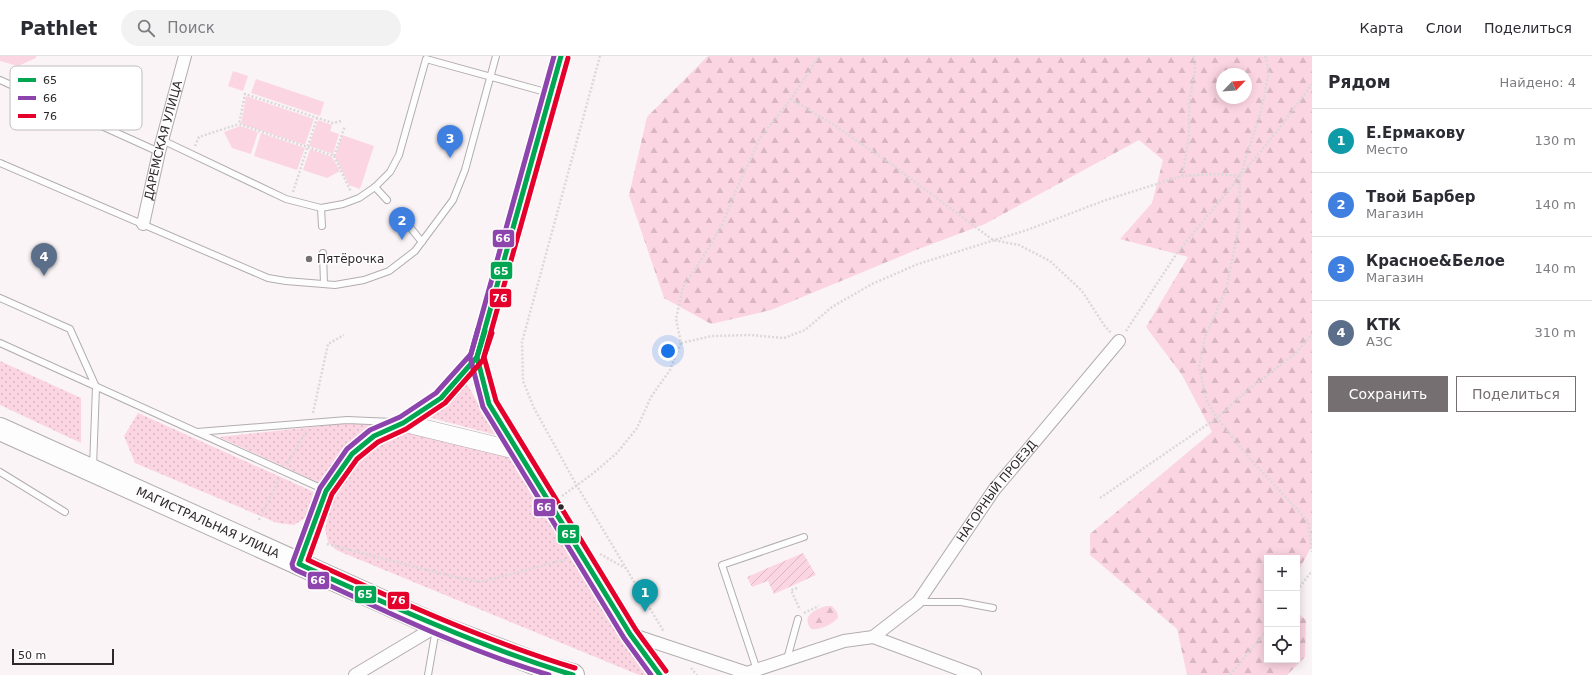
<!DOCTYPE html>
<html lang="ru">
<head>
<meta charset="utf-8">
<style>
	:root { --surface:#fff; --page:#f2f2f3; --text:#2b2b33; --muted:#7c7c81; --line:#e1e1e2; --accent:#766f71 }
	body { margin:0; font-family:"DejaVu Sans",sans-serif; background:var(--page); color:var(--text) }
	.controls { position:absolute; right:12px; bottom:12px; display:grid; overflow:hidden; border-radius:0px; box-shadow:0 2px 10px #0003 }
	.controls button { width:36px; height:36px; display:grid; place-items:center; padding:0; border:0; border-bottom:1px solid var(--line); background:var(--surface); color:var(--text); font:20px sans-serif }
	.compass { position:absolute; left:1216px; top:12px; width:36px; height:36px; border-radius:50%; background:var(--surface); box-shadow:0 2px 10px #0003; rotate:65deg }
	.scale { position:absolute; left:12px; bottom:10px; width:102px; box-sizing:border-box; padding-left:4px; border:2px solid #2e282a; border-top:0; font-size:11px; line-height:14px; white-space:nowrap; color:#2e282a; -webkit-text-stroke:3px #fff; paint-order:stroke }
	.you { position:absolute; left:668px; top:295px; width:14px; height:14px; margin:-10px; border:3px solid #fff; border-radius:50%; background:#1a73e8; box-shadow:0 0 0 6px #1a73e833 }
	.badge { display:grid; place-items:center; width:26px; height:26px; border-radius:50%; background:var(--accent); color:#fff; font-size:13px; font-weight:700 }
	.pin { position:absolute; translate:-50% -33px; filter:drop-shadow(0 1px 2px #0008) }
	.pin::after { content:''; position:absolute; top:21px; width:14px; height:12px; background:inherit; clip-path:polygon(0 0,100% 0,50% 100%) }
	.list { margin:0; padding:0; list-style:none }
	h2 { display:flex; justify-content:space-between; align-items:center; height:52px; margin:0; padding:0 16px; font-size:17px }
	h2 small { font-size:13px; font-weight:400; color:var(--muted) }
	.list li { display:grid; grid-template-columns:26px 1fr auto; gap:12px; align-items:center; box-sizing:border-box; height:64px; padding:0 16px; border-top:1px solid var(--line) }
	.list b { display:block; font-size:15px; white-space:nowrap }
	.list p { margin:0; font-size:13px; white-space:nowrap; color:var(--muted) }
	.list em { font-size:13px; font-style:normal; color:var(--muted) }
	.actions { display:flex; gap:8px; padding:12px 16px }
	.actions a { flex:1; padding:9px 0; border:1px solid var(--accent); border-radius:0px; text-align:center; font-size:14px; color:var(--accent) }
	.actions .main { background:var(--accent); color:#fff }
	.icon { flex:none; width:22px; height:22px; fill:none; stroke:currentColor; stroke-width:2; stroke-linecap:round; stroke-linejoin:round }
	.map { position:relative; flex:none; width:1312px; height:619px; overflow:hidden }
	header { display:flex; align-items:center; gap:24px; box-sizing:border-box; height:56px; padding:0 20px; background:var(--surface); border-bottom:1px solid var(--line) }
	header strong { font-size:19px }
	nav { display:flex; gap:22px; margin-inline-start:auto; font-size:14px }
	.search { width:280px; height:36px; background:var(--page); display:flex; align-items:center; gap:10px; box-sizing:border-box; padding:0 14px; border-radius:22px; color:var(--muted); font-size:15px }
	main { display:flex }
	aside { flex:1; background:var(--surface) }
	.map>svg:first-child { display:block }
	.grass { fill:url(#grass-dots) }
	.forest { fill:url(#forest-firs); fill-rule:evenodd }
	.park { fill:#fcd5e2 }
	.garden { fill:url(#garden-furrows) }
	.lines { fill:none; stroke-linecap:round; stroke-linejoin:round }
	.lane-casing { stroke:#b2adae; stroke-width:8 }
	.street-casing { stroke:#b2adae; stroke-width:14 }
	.secondary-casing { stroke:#b2adae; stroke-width:18 }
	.highway-casing { stroke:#b2adae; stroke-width:24 }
	.path { stroke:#dbd8d9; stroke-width:2.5; stroke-dasharray:2 2; stroke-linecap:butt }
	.lane { stroke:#fefdfe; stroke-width:6 }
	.street { stroke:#fefdfe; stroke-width:12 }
	.secondary { stroke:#fefdfe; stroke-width:17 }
	.highway { stroke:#fefdfe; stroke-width:22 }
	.bus-1-casing { stroke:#fff; stroke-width:8 }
	.bus-2-casing { stroke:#fff; stroke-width:8 }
	.bus-3-casing { stroke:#fff; stroke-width:8 }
	.bus-1 { stroke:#00a651; stroke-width:5 }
	.bus-2 { stroke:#8e44ad; stroke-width:5 }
	.bus-3 { stroke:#e4002b; stroke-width:5 }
	.poi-dot { fill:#766f71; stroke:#fff; stroke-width:1.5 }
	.bus-dot { fill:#2e282a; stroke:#fff; stroke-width:1.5 }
	.labels { text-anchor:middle; stroke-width:3; stroke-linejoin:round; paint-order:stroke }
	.street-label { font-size:12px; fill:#2e282a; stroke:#fff }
	.poi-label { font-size:12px; fill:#2e282a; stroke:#fff; text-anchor:start }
	.key { fill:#fff; stroke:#c0bebf; stroke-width:1 }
	.key-label { font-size:11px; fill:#2e282a }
	.line-badge { stroke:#fff; stroke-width:1.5 }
	.badge-label { font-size:11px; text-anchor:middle; font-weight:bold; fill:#fff }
</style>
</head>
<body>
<header>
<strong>Pathlet</strong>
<div class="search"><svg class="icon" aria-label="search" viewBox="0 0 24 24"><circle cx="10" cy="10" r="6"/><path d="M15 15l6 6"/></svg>Поиск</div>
<nav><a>Карта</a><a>Слои</a><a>Поделиться</a></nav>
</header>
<main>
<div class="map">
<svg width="1312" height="619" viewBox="0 0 1312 619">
	<defs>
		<pattern id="grass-dots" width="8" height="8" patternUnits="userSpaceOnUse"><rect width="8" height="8" fill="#fcd5e2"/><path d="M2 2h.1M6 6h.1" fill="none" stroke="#d8b7c2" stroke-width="1.8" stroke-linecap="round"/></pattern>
		<pattern id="forest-firs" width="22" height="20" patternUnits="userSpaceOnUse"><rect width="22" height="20" fill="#fcd5e2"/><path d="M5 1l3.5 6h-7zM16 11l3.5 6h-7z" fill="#d8b7c2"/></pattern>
		<pattern id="garden-furrows" width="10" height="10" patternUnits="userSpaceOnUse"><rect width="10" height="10" fill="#fcd5e2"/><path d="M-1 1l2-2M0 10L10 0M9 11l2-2" fill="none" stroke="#d8b7c2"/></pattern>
	</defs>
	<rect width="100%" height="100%" fill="#fbf4f6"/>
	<g class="grass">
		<path d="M0,305L81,342V387L0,349Z"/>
		<path d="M467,328L496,379L428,361Z"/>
		<path d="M138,357L314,436L305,462L294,469L277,467L135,407L124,380Z"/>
		<path d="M349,367L381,369L324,429L219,381Z"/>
		<path d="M404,373L513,400L649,619H639L336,494L328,486L325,473L333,441L358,403L378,386Z"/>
	</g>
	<g class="forest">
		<path d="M708,0H1312V490L1297,517V502H1267V604H1297V556L1306,564L1305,601L1287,619H1187L1177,573L1090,499V478L1212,376L1182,319L1146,271L1188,201L1120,183L1152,147L1163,104L1139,84L985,168L916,194L771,254L711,268L664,242L629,139L647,61ZM1222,18H1246V42H1222Z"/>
		<path d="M826,550H832L837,556L838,562C831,569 821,574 811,573C801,559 815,554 826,550Z"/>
	</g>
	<g class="park">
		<path d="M0,0H36V2L18,10L0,5Z"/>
		<path d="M233,15L248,20L243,35L228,30Z"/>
		<path d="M256,23L324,46L320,60L251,37Z"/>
		<path d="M246,40L314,63L305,89L241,68Z"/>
		<path d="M318,64L332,69L330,75L339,78L333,98L309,90Z"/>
		<path d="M240,70L258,76L251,98L232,92L224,76Z"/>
		<path d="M261,77L305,92L297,114L254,100Z"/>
		<path d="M342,79L374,90L360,133L349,129L335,101Z"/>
		<path d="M310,93L332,101L340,115L327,122L303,114Z"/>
	</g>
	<path class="garden" d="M803,497L816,519L774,538L768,525L752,531L747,521Z"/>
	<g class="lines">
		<defs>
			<g id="lane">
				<path d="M0,24L159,96"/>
				<path d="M162,84L286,143L321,152L343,148L359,142L375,131L390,116L399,99L426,3L549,37"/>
				<path d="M0,107L268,222L286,225L335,229L364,224L389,215L415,195L453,144L465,114L496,0"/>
				<path d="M375,131L387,144"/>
				<path d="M321,152L322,170"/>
				<path d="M405,165L422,186"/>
				<path d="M323,197L324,228"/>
				<path d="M0,242L70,273L96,331L93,411"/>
				<path d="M0,287L325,434"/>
				<path d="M197,376L347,364L393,366"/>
				<path d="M0,416L65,456"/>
				<path d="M918,546H961L993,552"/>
				<path d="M787,603L798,563"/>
				<path d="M757,614L722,509L804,481"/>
				<path d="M428,619L436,573"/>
			</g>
			<g id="street">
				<path id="s1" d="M143,168L159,96L185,0"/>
				<path d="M630,578L747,617L844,585L873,581L975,619"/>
				<path id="s2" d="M873,581L918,546L994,434L1119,285"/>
				<path d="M355,619L437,570"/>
			</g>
			<g id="secondary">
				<path d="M477,301L489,348L630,578L660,619"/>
				<path d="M403,367L518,395"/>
				<path d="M299,508L326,435L352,398L374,380L403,367L441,342L477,301L561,0"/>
			</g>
			<g id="highway">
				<path id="s3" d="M0,373L437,570L544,611L573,619"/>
			</g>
		</defs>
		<use href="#lane" class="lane-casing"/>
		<use href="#street" class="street-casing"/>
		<use href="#secondary" class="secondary-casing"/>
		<use href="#highway" class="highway-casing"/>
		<g class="path">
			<path d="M600,0L522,286L523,325L534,352L577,430L664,576"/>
			<path d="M1265,0L1269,16L1261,55L1240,120L1239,170L1226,234L1205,281L1199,311L1207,345L1217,362L1251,404L1308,465L1312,496"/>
			<path d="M791,43L834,69L891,108L993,184L1019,189L1050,205L1082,235L1104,269L1111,277"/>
			<path d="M341,65L333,67L245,38L239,68L334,100L345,70"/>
			<path d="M195,90L199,81L239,68"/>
			<path d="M334,100L351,136"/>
			<path d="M1182,120L1189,81V47L1195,14L1194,0"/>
			<path d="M293,136L317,62"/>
			<path d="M1126,275L1177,197L1278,74L1312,28"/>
			<path d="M681,287L712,280L750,279L784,282L805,274L832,251L872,228L918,208L1027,174L1106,144L1182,120L1215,118L1240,120"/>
			<path d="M313,357L328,288L344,279"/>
			<path d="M287,408L306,376"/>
			<path d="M562,440L591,419L617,397L637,372L651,341L670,314L681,287L676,263L683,231L705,198L722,169L737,132L760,82L791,43L819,0"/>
			<path d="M1100,442L1217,362L1249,333L1296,297L1312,278"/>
			<path d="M259,464L279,423"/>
			<path d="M327,488L455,521L481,526L567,503"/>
			<path d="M600,498L625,512"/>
			<path d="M797,532L791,534L800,554"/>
			<path d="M1297,534L1312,515"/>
			<path d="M804,557L819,550"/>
			<path d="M691,612L697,619"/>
			<path d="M1230,619L1267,574"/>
		</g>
		<use href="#lane" class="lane"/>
		<use href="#street" class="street"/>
		<use href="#secondary" class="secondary"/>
		<use href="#highway" class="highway"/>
		<defs>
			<g id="bus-1">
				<path d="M561,0L477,301L441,342L403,367L374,380L352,398L326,435L299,508C389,549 478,590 573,619"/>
				<path d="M485,275L477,301L489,348L630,578L660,619"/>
			</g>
			<g id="bus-2">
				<path d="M478,273L470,301L483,351L624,582L651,619"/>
				<path d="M549,619C461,593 379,552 296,514L293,512L292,508L320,432L347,393L370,374L400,361L436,337L471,298L554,0"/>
			</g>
			<g id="bus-3">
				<path d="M568,2L483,304L445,347L406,373L378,386L357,403L332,438L308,504C396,544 483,584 575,612"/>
				<path d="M492,277L484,301L496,345L636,574L666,615"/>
			</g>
		</defs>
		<use href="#bus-1" class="bus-1-casing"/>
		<use href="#bus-2" class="bus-2-casing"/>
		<use href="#bus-3" class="bus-3-casing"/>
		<use href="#bus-1" class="bus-1"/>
		<use href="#bus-2" class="bus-2"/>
		<use href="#bus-3" class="bus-3"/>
	</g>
	<circle class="poi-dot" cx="309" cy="203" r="4"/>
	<circle class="bus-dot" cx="561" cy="451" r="3.5"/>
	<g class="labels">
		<g class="street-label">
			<text dy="4" stroke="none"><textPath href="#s1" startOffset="86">ДАРЕМСКАЯ УЛИЦА</textPath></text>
			<text dy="4" stroke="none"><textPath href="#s2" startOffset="193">НАГОРНЫЙ ПРОЕЗД</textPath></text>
			<text dy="4" stroke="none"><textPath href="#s3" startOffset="228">МАГИСТРАЛЬНАЯ УЛИЦА</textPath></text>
		</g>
		<g class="poi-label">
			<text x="317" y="207">Пятёрочка</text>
		</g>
	</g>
	<rect x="10" y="10" width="132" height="64" rx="6" class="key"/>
	<rect x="18" y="22" width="18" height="4" fill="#00a651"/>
	<rect x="18" y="40" width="18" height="4" fill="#8e44ad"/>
	<rect x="18" y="58" width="18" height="4" fill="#e4002b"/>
	<g class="key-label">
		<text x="43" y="28">65</text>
		<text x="43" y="46">66</text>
		<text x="43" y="64">76</text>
	</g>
	<g class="line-badge">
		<rect x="492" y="173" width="23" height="19" rx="4" fill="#8e44ad"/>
		<rect x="490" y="205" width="23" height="19" rx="4" fill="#00a651"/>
		<rect x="489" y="232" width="23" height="20" rx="4" fill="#e4002b"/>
		<rect x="533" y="442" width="23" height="19" rx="4" fill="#8e44ad"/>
		<rect x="557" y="468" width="23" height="20" rx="4" fill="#00a651"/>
		<rect x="307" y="515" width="23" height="19" rx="4" fill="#8e44ad"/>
		<rect x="354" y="529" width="23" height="19" rx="4" fill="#00a651"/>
		<rect x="387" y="535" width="23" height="19" rx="4" fill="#e4002b"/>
	</g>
	<g class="badge-label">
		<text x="503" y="186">66</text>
		<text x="501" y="219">65</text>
		<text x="500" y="246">76</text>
		<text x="544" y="455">66</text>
		<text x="569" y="482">65</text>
		<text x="318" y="528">66</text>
		<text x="365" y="542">65</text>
		<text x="398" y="548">76</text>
	</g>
</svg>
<div class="controls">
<button>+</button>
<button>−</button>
<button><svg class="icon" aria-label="locate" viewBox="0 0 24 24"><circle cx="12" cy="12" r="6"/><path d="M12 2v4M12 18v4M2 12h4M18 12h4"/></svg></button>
</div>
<svg class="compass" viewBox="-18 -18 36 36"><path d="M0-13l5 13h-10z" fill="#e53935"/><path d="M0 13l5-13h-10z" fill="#7c7c81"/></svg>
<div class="scale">50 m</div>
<div class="you"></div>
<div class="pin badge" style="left:645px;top:556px;background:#0f9aa8">1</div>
<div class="pin badge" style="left:402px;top:184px;background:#3f7fe0">2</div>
<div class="pin badge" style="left:450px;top:102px;background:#3f7fe0">3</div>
<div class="pin badge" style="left:44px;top:220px;background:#5c6f8a">4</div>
</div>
<aside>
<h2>Рядом<small>Найдено: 4</small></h2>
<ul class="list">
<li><span class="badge" style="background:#0f9aa8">1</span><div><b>Е.Ермакову</b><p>Место</p></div><em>130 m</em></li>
<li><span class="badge" style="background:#3f7fe0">2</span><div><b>Твой Барбер</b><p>Магазин</p></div><em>140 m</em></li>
<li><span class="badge" style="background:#3f7fe0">3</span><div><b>Красное&amp;Белое</b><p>Магазин</p></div><em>140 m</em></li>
<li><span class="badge" style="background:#5c6f8a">4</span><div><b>КТК</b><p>АЗС</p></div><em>310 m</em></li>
</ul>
<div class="actions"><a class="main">Сохранить</a><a>Поделиться</a></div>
</aside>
</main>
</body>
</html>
